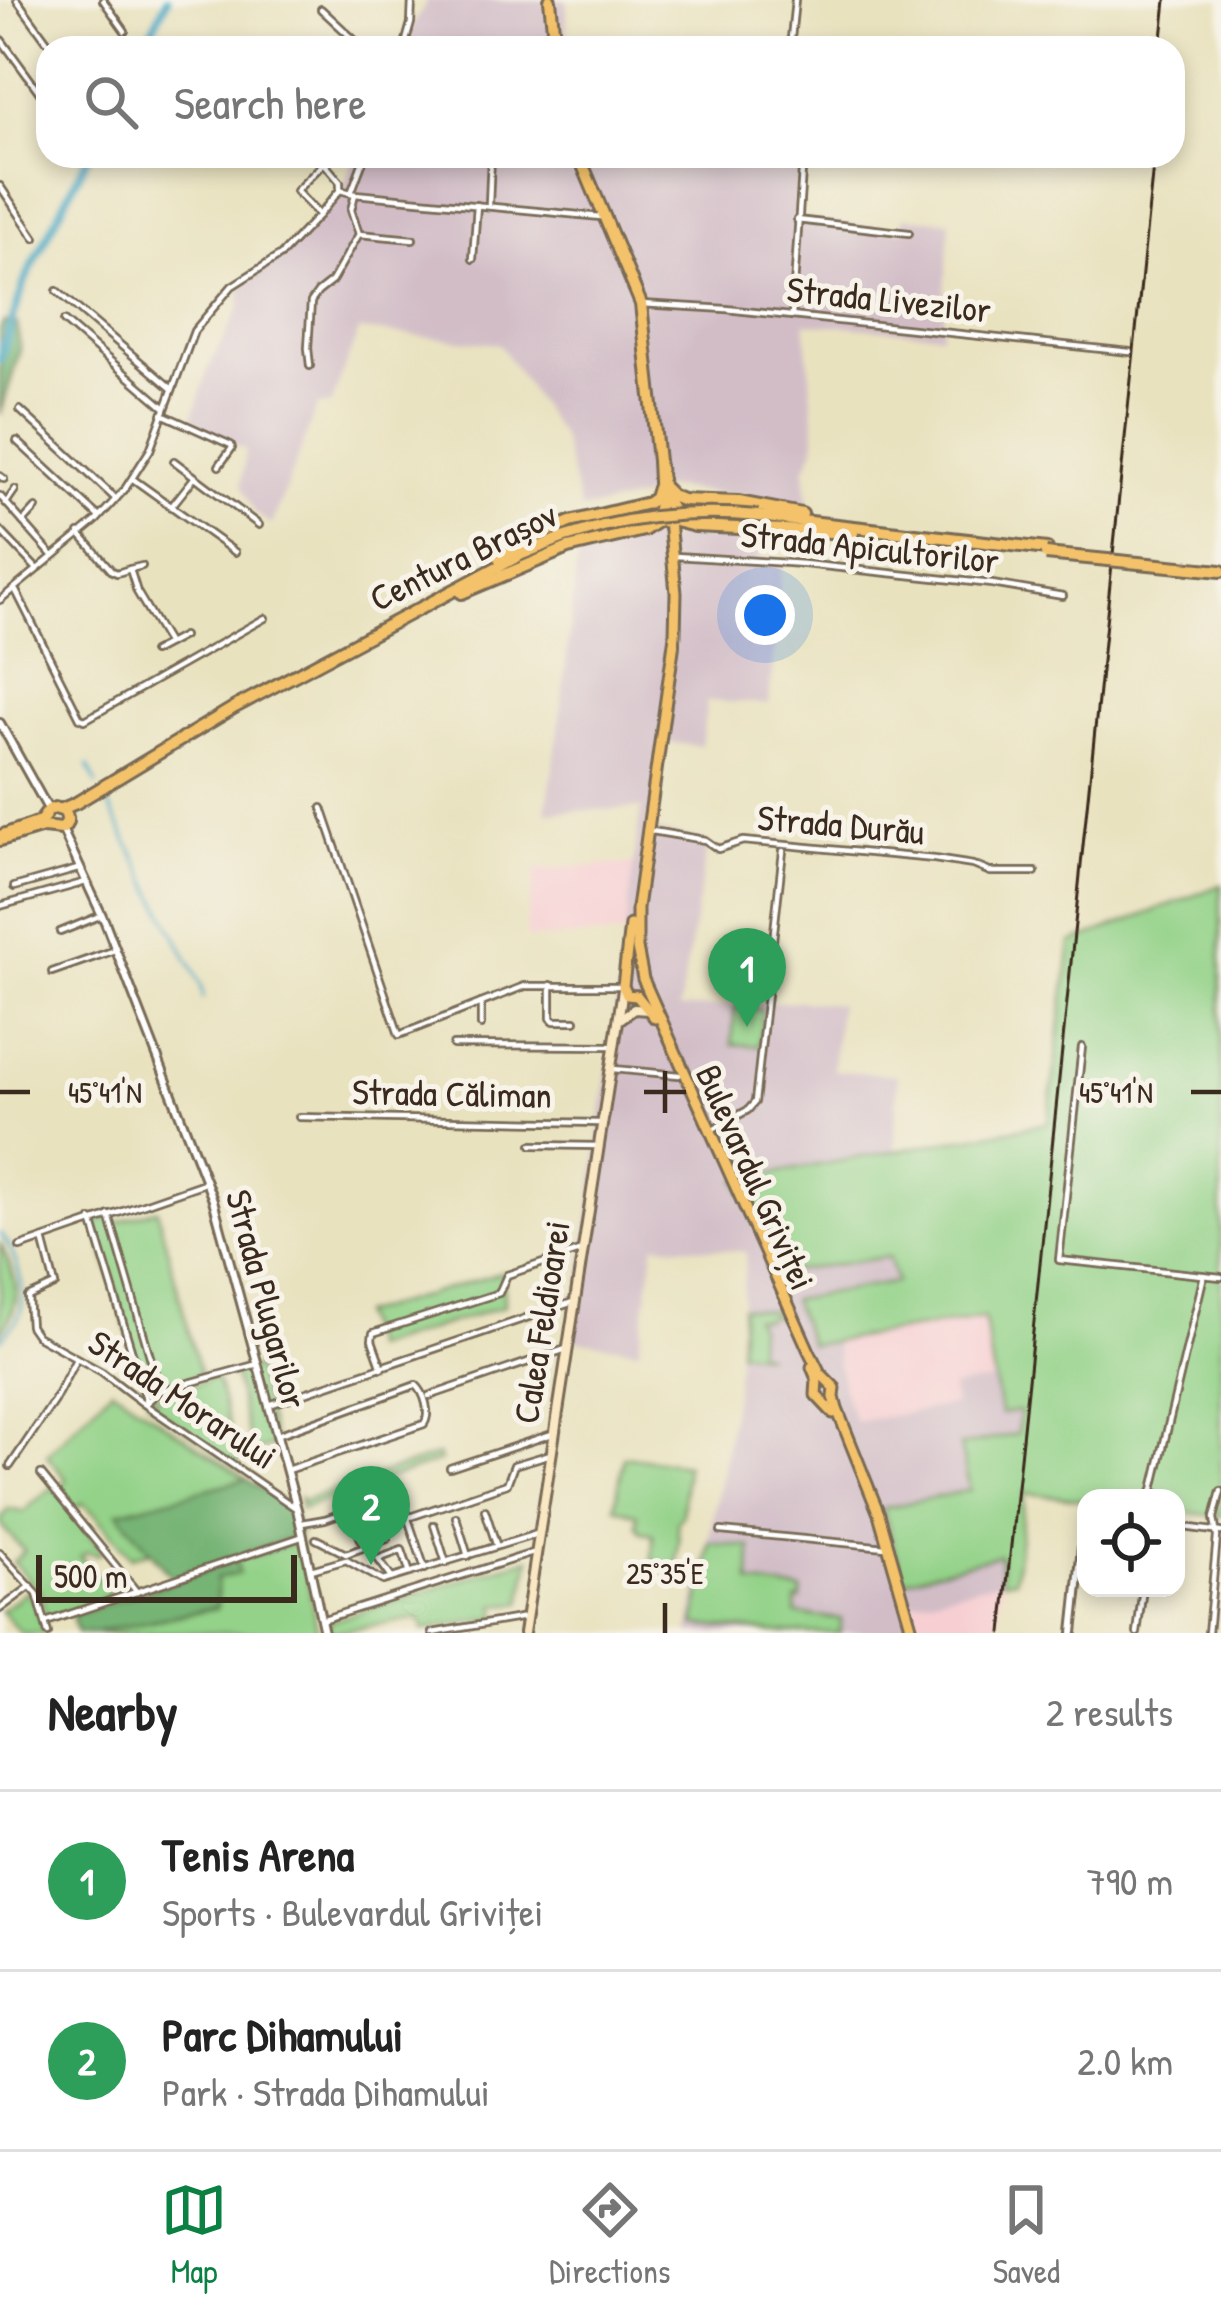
<!DOCTYPE html>
<html lang="en">
<head>
<meta charset="utf-8">
<style>
	:root { --surface:#fff; --page:#f2f2f2; --text:#222; --muted:#767676; --line:#e0e0e0; --accent:#0b8043 }
	body { margin:0; font-family:"Patrick Hand",sans-serif; background:var(--page); color:var(--text) }
	.controls { position:absolute; right:36px; bottom:36px; display:grid; overflow:hidden; border-radius:24px; box-shadow:0 6px 18px #0003 }
	.controls button { width:108px; height:108px; display:grid; place-items:center; padding:0; border:0; border-bottom:3px solid var(--line); background:var(--surface); color:var(--text); font:60px sans-serif }
	.scale { position:absolute; left:36px; bottom:30px; width:261px; box-sizing:border-box; padding-left:12px; border:6px solid #3b2a1e; border-top:0; font-size:33px; line-height:42px; white-space:nowrap; color:#3b2a1e; -webkit-text-stroke:9px #f7f3e8; paint-order:stroke }
	.you { position:absolute; left:765px; top:615px; width:42px; height:42px; margin:-30px; border:9px solid #fff; border-radius:50%; background:#1a73e8; box-shadow:0 0 0 18px #1a73e833 }
	.badge { display:grid; place-items:center; width:78px; height:78px; border-radius:50%; background:var(--accent); color:#fff; font-size:39px; font-weight:700 }
	.pin { position:absolute; translate:-50% -99px; filter:drop-shadow(0 3px 6px #0008) }
	.pin::after { content:''; position:absolute; top:63px; width:42px; height:36px; background:inherit; clip-path:polygon(0 0,100% 0,50% 100%) }
	.list { margin:0; padding:0; list-style:none }
	h2 { display:flex; justify-content:space-between; align-items:center; height:156px; margin:0; padding:0 48px; font-size:51px }
	h2 small { font-size:39px; font-weight:400; color:var(--muted) }
	.list li { display:grid; grid-template-columns:78px 1fr auto; gap:36px; align-items:center; box-sizing:border-box; height:180px; padding:0 48px; border-top:3px solid var(--line) }
	.list b { display:block; font-size:45px; white-space:nowrap }
	.list p { margin:0; font-size:39px; white-space:nowrap; color:var(--muted) }
	.list em { font-size:39px; font-style:normal; color:var(--muted) }
	.icon { flex:none; width:66px; height:66px; fill:none; stroke:currentColor; stroke-width:2; stroke-linecap:round; stroke-linejoin:round }
	.map { position:relative; flex:none; width:1221px; height:1633px; overflow:hidden }
	.search { position:absolute; background:var(--surface); box-shadow:0 6px 18px #0003; left:36px; right:36px; top:36px; height:132px; display:flex; align-items:center; gap:30px; box-sizing:border-box; padding:0 42px; border-radius:36px; color:var(--muted); font-size:45px }
	.sheet { height:516px; background:var(--surface) }
	nav { display:flex; justify-content:space-around; align-items:center; box-sizing:border-box; height:168px; border-top:3px solid var(--line); background:var(--surface); font-size:33px; color:var(--muted) }
	nav a { display:grid; justify-items:center; gap:6px }
	nav .on { color:var(--accent) }
	.map>svg:first-child { display:block }
	.built { fill:#f7cfd3 }
	.industrial { fill:#d2bdc7 }
	.green { fill:#93d288; stroke:#677e53; stroke-width:3 }
	.forest { fill:#76b474; stroke:#586f49; stroke-width:3 }
	.lines { fill:none; stroke-linecap:round; stroke-linejoin:round }
	.stream { stroke:#43a7c3; stroke-width:3 }
	.river { stroke:#43a7c3; stroke-width:8 }
	.minor-casing { stroke:#786a56; stroke-width:10 }
	.tertiary-casing { stroke:#786a56; stroke-width:12 }
	.secondary-casing { stroke:#786a56; stroke-width:14 }
	.primary-casing { stroke:#786a56; stroke-width:15 }
	.trunk-casing { stroke:#786a56; stroke-width:16 }
	.minor { stroke:#fff; stroke-width:4.5 }
	.tertiary { stroke:#fff; stroke-width:6 }
	.secondary { stroke:#fae7c3; stroke-width:8 }
	.primary { stroke:#f3c26a; stroke-width:9 }
	.trunk { stroke:#f3c26a; stroke-width:10 }
	.rail { stroke:#3b2a1e; stroke-width:3 }
	.trunk-bridge-casing { stroke:#786a56; stroke-width:16; stroke-linecap:butt }
	.trunk-bridge { stroke:#f3c26a; stroke-width:10 }
	.ticks { fill:none; stroke:#3b2a1e; stroke-width:4.5 }
	.labels { text-anchor:middle; stroke-width:10; stroke-linejoin:round; paint-order:stroke }
	.street-label { font-size:36px; fill:#3b2a1e; stroke:#f7f3e8 }
	.ticks-label { font-size:30px; text-anchor:middle; fill:#3b2a1e; stroke:#f7f3e8; stroke-width:10; stroke-linejoin:round; paint-order:stroke }
</style>
</head>
<body>
<div class="map">
<svg width="1221" height="1633" viewBox="0 0 1221 1633">
	<rect width="100%" height="100%" fill="#f7f3e8"/>
	<filter id="ink" filterUnits="userSpaceOnUse"><feTurbulence type="fractalNoise" baseFrequency=".00833" numOctaves="2"/><feDisplacementMap in="SourceGraphic" scale="24" xChannelSelector="R" yChannelSelector="G"/><feConvolveMatrix kernelMatrix="1 2 1 2 8 2 1 2 1" color-interpolation-filters="sRGB"/></filter>
	<filter id="wash" filterUnits="userSpaceOnUse"><feTurbulence type="fractalNoise" baseFrequency=".004" numOctaves="4" result="noise"/><feDisplacementMap in="SourceGraphic" scale="48" xChannelSelector="R" yChannelSelector="G"/><feGaussianBlur stdDeviation="2.7" result="paint"/><feColorMatrix in="noise" values="0 0 0 0 0 0 0 0 0 0 0 0 0 0 0 0 0 1.4 0 .05"/><feComposite in="paint" operator="in"/></filter>
	<g filter="url(#wash)">
		<rect width="100%" height="100%" fill="#e9e2bf"/>
		<g class="built">
			<path d="M635,864L626,934L527,939L526,926L536,869Z"/>
			<path d="M984,1317L994,1380L952,1388L955,1405L855,1422L843,1389L834,1341Z"/>
			<path d="M1002,1581L997,1633H916L909,1602Z"/>
		</g>
		<g class="industrial">
			<path d="M428,0H567V48H399Z"/>
			<path d="M355,156H804L797,218L903,231V217L950,221L942,334L805,323L815,428V448L805,469L809,511L753,497L670,488L650,491L642,498L581,510L561,437L499,344L359,330L331,404L317,406L272,525L255,513L241,485L246,450L190,425L208,369L240,307V286L299,242L339,198Z"/>
			<path d="M686,530L757,532L759,558L782,562L769,704L707,701L701,746L662,742L650,829L708,843L679,1009L798,1001L839,1004L833,1070L897,1075L895,1152L860,1158L896,1282L792,1300L810,1344L834,1341L843,1389L855,1422L954,1405L951,1388L994,1380L1000,1413L1020,1410L1000,1555L1002,1581L910,1602L916,1633H689L723,1468L735,1390L746,1252L655,1244L639,1349L573,1340L641,808L546,812L559,729L578,551L644,534L656,535L661,540L671,542L675,534Z"/>
		</g>
		<g class="green">
			<path d="M1221,885V1517L1176,1511V1498L1086,1500L1025,1493L1015,1579L1002,1581L999,1555L903,1580L883,1508L970,1490L960,1446L1017,1434L1020,1411L1000,1414L984,1318L810,1345L792,1300L896,1282L888,1257L778,1273L737,1180L1048,1123L1071,943Z"/>
			<path d="M735,1007L762,1010L759,1046L732,1044Z"/>
			<path d="M157,1209L200,1376L161,1388L148,1400L95,1222L109,1217L114,1223Z"/>
			<path d="M0,1242C17,1284 26,1294 0,1334Z"/>
			<path d="M503,1272L504,1306L371,1349L360,1315Z"/>
			<path d="M742,1307L786,1313L780,1319L770,1315L765,1319L754,1318L758,1326L757,1351L767,1355L739,1351Z"/>
			<path d="M255,1367L275,1446L252,1451L233,1373Z"/>
			<path d="M216,1378L241,1469L149,1403L161,1395Z"/>
			<path d="M112,1388L246,1479L119,1512L150,1551L131,1557L96,1515L82,1503L73,1511L102,1552L96,1555L88,1552L81,1556L112,1596L47,1619L39,1591L13,1562L24,1551L1,1525L2,1517L8,1509L23,1512L52,1487L60,1494L66,1479L47,1455Z"/>
			<path d="M438,1455L440,1461L301,1509L299,1498L303,1501Z"/>
			<path d="M624,1456L686,1465L682,1515L677,1522L679,1541L676,1567L652,1566L653,1534L642,1532L637,1526V1514L615,1507Z"/>
			<path d="M299,1541L318,1633H91L216,1608L217,1578L233,1575L238,1567L236,1561Z"/>
			<path d="M710,1543L751,1547L750,1583L802,1591L801,1600H796V1614L841,1619L840,1633H780L695,1625Z"/>
			<path d="M530,1558L522,1603L496,1605L498,1617L424,1630L420,1618L328,1633L330,1621Z"/>
			<path d="M26,1591L35,1606L44,1633H21L1,1611Z"/>
		</g>
		<g class="forest">
			<path d="M4,322L17,324L20,350L0,415V329Z"/>
			<path d="M246,1479L292,1509L299,1535L172,1578L118,1512Z"/>
			<path d="M236,1561L239,1573L217,1578V1607L91,1633H77L72,1615Z"/>
		</g>
		<g class="lines">
			<g class="stream">
				<path d="M0,342L7,338"/>
				<path d="M88,766L97,784"/>
				<path d="M103,794L201,985L203,998"/>
				<path d="M0,1233C15,1251 30,1295 18,1317C14,1325 6,1333 0,1340"/>
			</g>
			<g class="river">
				<path d="M143,48L167,0"/>
				<path d="M0,359L25,281L88,156"/>
			</g>
		</g>
	</g>
	<g filter="url(#ink)">
		<g class="lines">
			<defs>
				<g id="minor">
					<path d="M17,0L52,48"/>
					<path d="M103,0L125,31"/>
					<path d="M321,9L363,48"/>
					<path d="M0,38L48,104"/>
					<path d="M404,48L411,23L412,0"/>
					<path d="M790,48L795,0"/>
					<path d="M0,186L35,238"/>
					<path d="M355,194L601,217"/>
					<path d="M489,204L491,156"/>
					<path d="M319,215L340,190L351,193L365,156"/>
					<path d="M797,220L909,233"/>
					<path d="M359,234L413,239"/>
					<path d="M473,259L477,205"/>
					<path d="M57,291L171,388"/>
					<path d="M641,304L726,309L1130,352"/>
					<path d="M792,316L803,156"/>
					<path d="M64,321L164,407"/>
					<path d="M310,366L308,348L311,302L318,292L332,281L359,234L351,210L355,194L351,193"/>
					<path d="M20,410L116,499"/>
					<path d="M162,414L231,445L232,448L219,466"/>
					<path d="M17,441L99,517"/>
					<path d="M174,461L259,525"/>
					<path d="M0,476L4,479"/>
					<path d="M133,479L235,552"/>
					<path d="M0,496L52,555"/>
					<path d="M6,503L15,490"/>
					<path d="M171,507L194,478"/>
					<path d="M23,522L36,508"/>
					<path d="M0,530L37,569"/>
					<path d="M79,533L112,571L117,573L130,569L137,592L168,644"/>
					<path d="M675,556L804,564L992,584L1063,596"/>
					<path d="M130,569L142,566"/>
					<path d="M16,591L80,718L85,720L265,618"/>
					<path d="M0,600L96,521L125,489L150,450L194,331L232,286L281,255L319,215L296,191L324,163L340,182V190"/>
					<path d="M153,652L183,636"/>
					<path d="M322,808L399,1035L525,986H623"/>
					<path d="M646,830L705,840L718,849L743,841L934,859L973,865L990,872H1035"/>
					<path d="M14,887L78,869"/>
					<path d="M0,906L86,882"/>
					<path d="M60,932L102,915"/>
					<path d="M52,972L115,950"/>
					<path d="M551,985V1018L554,1021H575"/>
					<path d="M481,1025V1003"/>
					<path d="M453,1045L615,1046"/>
					<path d="M1082,1047L1059,1260L1221,1277"/>
					<path d="M613,1069L679,1075"/>
					<path d="M299,1117L599,1123"/>
					<path d="M709,1131L748,1110L755,1102L783,851"/>
					<path d="M532,1145L598,1146"/>
					<path d="M109,1215L160,1391"/>
					<path d="M92,1220L147,1402"/>
					<path d="M43,1239L55,1285L28,1297L30,1326L37,1336L102,1372L144,1404L297,1509"/>
					<path d="M20,1247L207,1182"/>
					<path d="M382,1368L372,1340L373,1333L499,1293L507,1275L582,1250"/>
					<path d="M429,1396L566,1349"/>
					<path d="M146,1403L160,1391L258,1364"/>
					<path d="M269,1405L573,1302"/>
					<path d="M277,1435L416,1385C425,1393 431,1414 424,1424L287,1470"/>
					<path d="M10,1466L54,1401L76,1359"/>
					<path d="M450,1468L552,1434"/>
					<path d="M41,1474L137,1592"/>
					<path d="M1151,1498L1204,1275"/>
					<path d="M403,1504L425,1569"/>
					<path d="M485,1510L496,1544"/>
					<path d="M456,1517L468,1556"/>
					<path d="M407,1518L507,1484L514,1465L551,1454"/>
					<path d="M354,1522L364,1547"/>
					<path d="M302,1523L325,1519L376,1501"/>
					<path d="M434,1525L446,1563"/>
					<path d="M1176,1526L1221,1532"/>
					<path d="M721,1531L886,1547"/>
					<path d="M316,1539L346,1554"/>
					<path d="M0,1553L37,1594L48,1633"/>
					<path d="M346,1554L387,1539L378,1513"/>
					<path d="M311,1570L346,1560L383,1581L537,1534"/>
					<path d="M392,1578L378,1559L402,1550L410,1573"/>
					<path d="M0,1609L31,1586"/>
					<path d="M321,1620L533,1553"/>
					<path d="M46,1622L301,1537"/>
					<path d="M432,1633L526,1617"/>
					<path d="M1137,1633L1143,1588"/>
					<path d="M1208,1633L1217,1537L1214,1518L1221,1491"/>
				</g>
				<g id="tertiary">
					<path d="M0,723L48,809"/>
					<path d="M62,829L105,922L213,1200L297,1509L324,1633"/>
					<path d="M1073,1633L1086,1509"/>
				</g>
				<g id="secondary">
					<path d="M620,1019L634,1009L649,1010"/>
					<path d="M524,1633L623,989"/>
				</g>
				<g id="primary">
					<path d="M669,521L676,593L675,635L637,908V948L643,979L809,1351L820,1373L835,1388L834,1397L837,1409L879,1514L913,1633"/>
					<path d="M630,925L623,986L627,995L637,996"/>
					<path d="M637,996L655,1018"/>
					<path d="M812,1367L817,1379L816,1395L833,1413"/>
				</g>
				<g id="trunk">
					<path d="M550,0L555,48"/>
					<path d="M579,156L641,304L658,461L660,502L656,515L659,520L666,522L673,518L674,512L664,498L658,461"/>
					<path d="M664,488L672,496L682,500L739,502L802,514"/>
					<path d="M758,516L1047,549"/>
					<path d="M671,520L695,526L853,533"/>
					<path d="M499,558L535,537L570,522L648,503L655,498L658,488"/>
					<path d="M1180,567L1221,571"/>
					<path d="M462,593L568,548L644,530L659,520"/>
					<path d="M62,809L76,803L235,707L522,554L562,538L603,526"/>
					<path d="M0,836L40,822L49,810L55,808L64,811C69,818 68,824 62,829L43,827L0,840"/>
				</g>
			</defs>
			<use href="#minor" class="minor-casing"/>
			<use href="#tertiary" class="tertiary-casing"/>
			<use href="#secondary" class="secondary-casing"/>
			<use href="#primary" class="primary-casing"/>
			<use href="#trunk" class="trunk-casing"/>
			<use href="#minor" class="minor"/>
			<use href="#tertiary" class="tertiary"/>
			<use href="#secondary" class="secondary"/>
			<use href="#primary" class="primary"/>
			<use href="#trunk" class="trunk"/>
			<g class="rail">
				<path d="M1161,48L1166,0"/>
				<path d="M1002,1633L1154,156"/>
			</g>
			<defs>
				<g id="trunk-bridge">
					<path d="M603,526C655,514 705,511 758,516"/>
					<path d="M1046,554L1180,567"/>
				</g>
			</defs>
			<use href="#trunk-bridge" class="trunk-bridge-casing"/>
			<use href="#trunk-bridge" class="trunk-bridge"/>
		</g>
	</g>
	<path class="ticks" d="M665,1071V1113M0,1092H30M644,1092H686M1191,1092H1221M665,1603V1633"/>
	<g class="labels">
		<g class="street-label">
			<text transform="translate(889 299) rotate(6)" y="13">Strada Livezilor</text>
			<text transform="translate(870 547) rotate(6)" y="13">Strada Apicultorilor</text>
			<text transform="translate(463 556) rotate(-26)" y="13">Centura Brașov</text>
			<text transform="translate(841 824) rotate(5)" y="13">Strada Durău</text>
			<text transform="translate(452 1093) rotate(1)" y="13">Strada Căliman</text>
			<text transform="translate(756 1177) rotate(66)" y="13">Bulevardul Griviței</text>
			<text transform="translate(267 1299) rotate(75)" y="13">Strada Plugarilor</text>
			<text transform="translate(541 1322) rotate(-81)" y="13">Calea Feldioarei</text>
			<text transform="translate(183 1399) rotate(34)" y="13">Strada Morarului</text>
		</g>
	</g>
	<g class="ticks-label">
		<text x="105" y="1103">45°41'N</text>
		<text x="1116" y="1103">45°41'N</text>
		<text x="665" y="1584">25°35'E</text>
	</g>
</svg>
<div class="controls">
<button><svg class="icon" aria-label="locate" viewBox="0 0 24 24"><circle cx="12" cy="12" r="6"/><path d="M12 2v4M12 18v4M2 12h4M18 12h4"/></svg></button>
</div>
<div class="scale">500 m</div>
<div class="you"></div>
<div class="pin badge" style="left:747px;top:1027px;background:#2e9e5b">1</div>
<div class="pin badge" style="left:371px;top:1565px;background:#2e9e5b">2</div>
<div class="search"><svg class="icon" aria-label="search" viewBox="0 0 24 24"><circle cx="10" cy="10" r="6"/><path d="M15 15l6 6"/></svg>Search here</div>
</div>
<section class="sheet">
<h2>Nearby<small>2 results</small></h2>
<ul class="list">
<li><span class="badge" style="background:#2e9e5b">1</span><div><b>Tenis Arena</b><p>Sports · Bulevardul Griviței</p></div><em>790 m</em></li>
<li><span class="badge" style="background:#2e9e5b">2</span><div><b>Parc Dihamului</b><p>Park · Strada Dihamului</p></div><em>2.0 km</em></li>
</ul>
</section>
<nav>
<a class="on"><svg class="icon" aria-label="map" viewBox="0 0 24 24"><path d="M3 6l6-2 6 2 6-2v14l-6 2-6-2-6 2zM9 4v14M15 6v14"/></svg>Map</a>
<a><svg class="icon" aria-label="directions" viewBox="0 0 24 24"><path d="M12 3l9 9-9 9-9-9zM9 14v-3h6M13 9l2 2-2 2"/></svg>Directions</a>
<a><svg class="icon" aria-label="saved" viewBox="0 0 24 24"><path d="M7 4h10v16l-5-4-5 4z"/></svg>Saved</a>
</nav>
</body>
</html>
